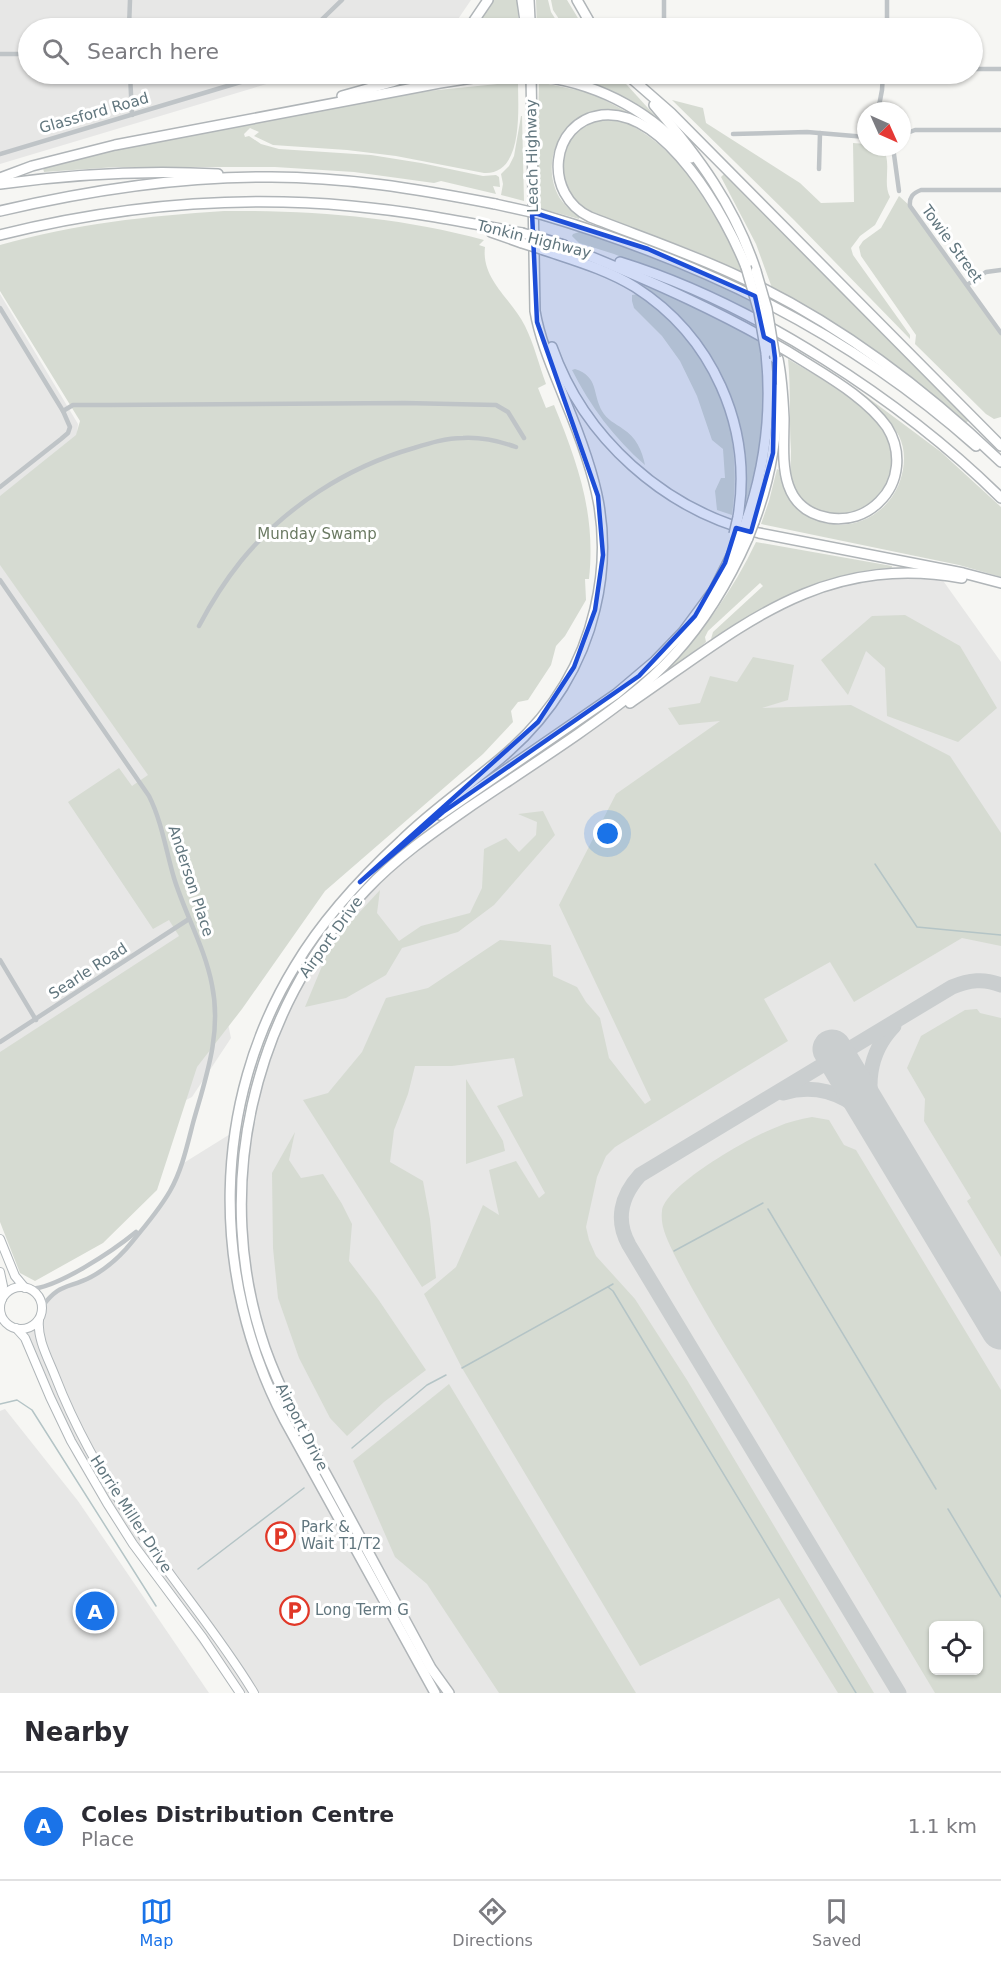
<!DOCTYPE html>
<html lang="en">
<head>
<meta charset="utf-8">
<style>
	:root { --surface:#fff; --page:#f2f2f3; --text:#2b2b33; --muted:#7c7c81; --line:#e1e1e2; --accent:#1a73e8 }
	body { margin:0; font-family:"DejaVu Sans",sans-serif; background:var(--page); color:var(--text) }
	.controls { position:absolute; right:18px; bottom:18px; display:grid; overflow:hidden; border-radius:9px; box-shadow:0 2px 4px #0004 }
	.controls button { width:54px; height:54px; display:grid; place-items:center; padding:0; border:0; border-bottom:2px solid var(--line); background:var(--surface); color:var(--text); font:30px sans-serif }
	.compass { position:absolute; left:857px; top:102px; width:54px; height:54px; border-radius:50%; background:var(--surface); box-shadow:0 2px 4px #0004; rotate:135deg }
	.you { position:absolute; left:608px; top:834px; width:21px; height:21px; margin:-15px; border:4px solid #fff; border-radius:50%; background:#1a73e8; box-shadow:0 0 0 9px #1a73e833 }
	.badge { display:grid; place-items:center; width:39px; height:39px; border-radius:50%; background:var(--accent); color:#fff; font-size:20px; font-weight:700 }
	.pin { position:absolute; translate:-50% -50%; border:3px solid #fff; box-shadow:0 2px 6px #0006 }
	.list { margin:0; padding:0; list-style:none }
	h2 { display:flex; justify-content:space-between; align-items:center; height:78px; margin:0; padding:0 24px; font-size:26px }
	h2 small { font-size:20px; font-weight:400; color:var(--muted) }
	.list li { display:grid; grid-template-columns:39px 1fr auto; gap:18px; align-items:center; box-sizing:border-box; height:108px; padding:0 24px; border-top:2px solid var(--line) }
	.list b { display:block; font-size:22px; white-space:nowrap }
	.list p { margin:0; font-size:20px; white-space:nowrap; color:var(--muted) }
	.list em { font-size:20px; font-style:normal; color:var(--muted) }
	.icon { flex:none; width:33px; height:33px; fill:none; stroke:currentColor; stroke-width:2; stroke-linecap:round; stroke-linejoin:round }
	.map { position:relative; flex:none; width:1001px; height:1693px; overflow:hidden }
	.search { position:absolute; background:var(--surface); box-shadow:0 2px 4px #0004; left:18px; right:18px; top:18px; height:66px; display:flex; align-items:center; gap:15px; box-sizing:border-box; padding:0 21px; border-radius:33px; color:var(--muted); font-size:22px }
	.sheet { height:186px; background:var(--surface) }
	nav { display:flex; justify-content:space-around; align-items:center; box-sizing:border-box; height:84px; border-top:2px solid var(--line); background:var(--surface); font-size:16px; color:var(--muted) }
	nav a { display:grid; justify-items:center; gap:3px }
	nav .on { color:var(--accent) }
	.map>svg:first-child { display:block }
	.built { fill:#e7e7e6; fill-rule:evenodd }
	.green { fill:#d6dbd2; fill-rule:evenodd }
	.lines { fill:none; stroke-linecap:round; stroke-linejoin:round }
	.stream { stroke:#b4c4c6; stroke-width:1.5 }
	.taxiway { stroke:#cacecf; stroke-width:15 }
	.runway { stroke:#cacecf; stroke-width:39 }
	.primary-casing { stroke:#b0b6b9; stroke-width:10 }
	.motorway-casing { stroke:#b0b5b8; stroke-width:12 }
	.minor { stroke:#bfc4c7; stroke-width:4.5 }
	.primary { stroke:#fff; stroke-width:8 }
	.motorway { stroke:#fff; stroke-width:9 }
	.motorway-bridge-casing { stroke:#b0b5b8; stroke-width:12; stroke-linecap:butt }
	.motorway-bridge { stroke:#fff; stroke-width:9 }
	.marked { fill:#1d4ed8; fill-opacity:0.2; stroke:#1d4ed8; stroke-width:4.5; stroke-linejoin:round }
	.labels { text-anchor:middle; stroke-width:6; stroke-linejoin:round; paint-order:stroke }
	.street-label { font-size:15px; fill:#61767e; stroke:#fff }
	.park-label { font-size:15px; fill:#6c7b64; stroke:#fff }
	.poi-label { font-size:15px; fill:#61767e; stroke:#fff; text-anchor:start }
</style>
</head>
<body>
<div class="map">
<svg width="1001" height="1693" viewBox="0 0 1001 1693">
	<rect width="100%" height="100%" fill="#f6f6f3"/>
	<g class="built">
		<path d="M0,0H471L452,28H28V74H322L270,83L0,164Z"/>
		<path d="M0,294L78,424L77,434L222,684L152,776L224,1005L231,1038L192,1097L111,1137L0,1053Z"/>
		<path d="M939,575L1001,662V1693H235L107,1513L74,1457L46,1399L16,1328H29L35,1325L41,1314L42,1307L51,1296L83,1280L114,1261L163,1203L182,1164L248,1123L252,1103L300,979L383,873L569,740L611,716L751,621L839,581ZM934,1626H978V1670H934Z"/>
		<path d="M5,1409L78,1501L209,1693H0V1411Z"/>
	</g>
	<g class="green">
		<path d="M491,0H517L519,28L497,26L490,28H473Z"/>
		<path d="M536,0H548L551,12L561,28H537Z"/>
		<path d="M551,0H567L584,28H565L553,10Z"/>
		<path d="M571,74H617L657,118L655,120L563,77Z"/>
		<path d="M518,82C518,109 524,175 484,173L396,156L347,150L273,145L254,136L259,132L250,128L244,134L245,137L249,136L261,144L279,149L371,155L421,163L483,176L496,175L499,177L500,187L493,186L496,194L441,181L434,183L354,172L275,167H116L44,172L43,168L101,152L357,102L428,91Z"/>
		<path d="M539,82L591,93L629,113V114C621,112 613,110 606,110C561,110 537,166 562,201C567,208 573,212 580,216L579,219L536,207Z"/>
		<path d="M672,100L703,108L706,123L800,183L821,203L854,202L853,143L866,144V147H882C893,162 882,182 890,197L875,225L860,236L851,248L853,255L910,335V339L794,220Z"/>
		<path d="M521,116H522L524,201L501,195L503,184L501,174L509,166L514,156Z"/>
		<path d="M614,118C674,138 724,216 743,274L692,250L603,217L576,204L564,187L562,155L573,135L592,121Z"/>
		<path d="M725,173L969,420L966,423C906,371 842,325 772,288L756,244L721,177Z"/>
		<path d="M899,196L910,206L1001,333V417L994,419L986,414L915,344L916,335L861,256L859,247L863,241L881,228Z"/>
		<path d="M224,211C312,210 399,217 484,240L479,245L485,247C481,280 512,299 525,326C534,344 539,365 546,384L538,388L546,408L554,405C578,464 596,514 589,579H585L586,600L565,636L556,646L551,665L528,700L518,702L511,711L513,722L483,754L325,891L242,1009L197,1067L157,1190L103,1243L35,1281L20,1273L0,1222V1052L179,936L169,920L153,929L68,802L119,768L132,786L148,775L0,565V496L76,435L80,421L0,291V245C75,224 147,216 224,211Z"/>
		<path d="M582,231L678,266L751,299L755,316L669,276L614,254L579,243L572,236L573,234Z"/>
		<path d="M614,270L658,288L691,306H695L759,339C768,393 763,450 746,502L745,501C749,433 726,354 670,310C652,295 633,283 614,270Z"/>
		<path d="M638,294C713,350 745,421 732,515L717,510L715,491L721,478H725L723,449L712,440L697,396L680,361L662,336L634,308L632,301V295Z"/>
		<path d="M788,359C818,377 854,395 877,423C897,446 899,470 881,494C879,497 876,502 873,505C851,523 805,515 793,487C789,476 791,463 791,451C789,420 791,390 788,359Z"/>
		<path d="M575,369C599,377 592,393 602,411C607,420 615,423 623,429C636,437 642,450 645,465C614,438 590,406 572,370Z"/>
		<path d="M859,391L941,452L1001,507V577L959,565L761,524L769,501L777,469L779,470C781,478 783,488 788,496C817,542 883,530 900,481C905,467 906,450 899,436C890,419 872,406 857,394Z"/>
		<path d="M756,542L892,566L891,570C856,574 820,580 788,596C762,610 740,631 711,639L713,632L763,586L760,583L708,631L705,637L706,642L692,654L693,656L669,674L667,670C703,632 733,590 756,542Z"/>
		<path d="M905,615L960,646L997,708L958,742L887,716L885,668L866,651L848,695L821,660L872,616Z"/>
		<path d="M753,657L794,665L788,700L762,708L851,705L950,756L1001,833V946L962,938L854,1002L830,962L764,999L788,1041L615,1147L606,1156L597,1177L586,1227L589,1240L596,1256L635,1299L687,1380L874,1693H838L779,1598L640,1666L462,1368L424,1294L456,1267L483,1205L499,1215L489,1170L516,1161L539,1198L545,1193L497,1106L523,1096L514,1058L452,1066H415L408,1094L394,1130L390,1162L423,1181L430,1219L436,1278L422,1287L303,1100L328,1093L362,1052L386,998L428,988L500,940L551,945L553,976L577,987L586,1002L600,1018L609,1058L645,1104L651,1100L559,905L616,794L720,721L679,725L668,708L700,703L710,676L737,682Z"/>
		<path d="M543,811L555,835L494,905L458,932L402,948L386,975L346,998L305,1007L332,942L380,890L377,913L399,941L421,926L470,913L482,888L484,849L506,838L519,852L536,835L537,822L518,814Z"/>
		<path d="M977,1009L980,1013L1001,1018V1257L967,1201L971,1198L924,1121L925,1099L907,1068L921,1036L965,1010Z"/>
		<path d="M466,1079L503,1141L505,1151L466,1164Z"/>
		<path d="M812,1117L829,1120L844,1145L856,1150L1001,1390V1693H935C880,1601 824,1508 769,1416C737,1363 702,1310 674,1254C668,1241 660,1227 662,1211C665,1185 752,1136 777,1127C788,1122 800,1119 812,1117ZM934,1626H978V1670H934Z"/>
		<path d="M295,1132L289,1160L301,1178L323,1174L342,1204L352,1224L349,1261L378,1299L426,1370L384,1402L347,1436L330,1418L299,1358L278,1298L273,1248L272,1173Z"/>
		<path d="M449,1384L636,1693H499L427,1584L395,1557L353,1461Z"/>
	</g>
	<g class="lines">
		<g class="stream">
			<path d="M875,864L917,927L1001,935"/>
			<path d="M768,1209L936,1489"/>
			<path d="M674,1251L763,1203"/>
			<path d="M608,1287L613,1291L856,1693"/>
			<path d="M462,1368L613,1284"/>
			<path d="M0,1404L17,1400L32,1410L156,1606"/>
			<path d="M352,1448L427,1385L446,1375"/>
			<path d="M948,1509L1001,1597"/>
			<path d="M198,1569L304,1488"/>
		</g>
		<g class="taxiway">
			<path d="M783,1093C823,1081 855,1099 880,1129"/>
			<path d="M878,1123C864,1089 868,1053 894,1026"/>
			<path d="M899,1693L629,1245C615,1220 621,1196 640,1175L952,987C969,980 984,978 1001,985"/>
		</g>
		<path class="runway" d="M832,1049L1001,1330"/>
		<defs>
			<g id="primary">
				<path d="M0,1239L15,1276L25,1288"/>
				<path d="M0,1272L3,1286L2,1299"/>
				<circle cx="21" cy="1308" r="21"/>
				<path d="M39,1320C37,1339 48,1358 55,1376C77,1433 108,1486 143,1536C179,1589 221,1638 254,1693"/>
				<path d="M16,1328L25,1338L50,1397L71,1441L107,1503L133,1544L203,1638L240,1693"/>
			</g>
			<g id="motorway">
				<path d="M522,0L526,28"/>
				<path d="M529,0L530,20"/>
				<path d="M577,0L593,28"/>
				<path d="M469,28L488,0"/>
				<path d="M545,77C602,85 654,114 691,158"/>
				<path d="M631,78L671,113L1001,446"/>
				<path d="M342,96L392,82L414,74"/>
				<path d="M654,105C698,156 735,206 756,271"/>
				<path d="M0,178L32,166L115,145L440,83L479,77L514,75"/>
				<path d="M0,184C73,174 145,170 218,174"/>
				<path d="M0,211C86,191 175,177 263,177C341,176 418,189 495,204"/>
				<path d="M540,214C703,262 848,332 976,446"/>
				<path d="M491,232L522,243"/>
				<path d="M0,235C116,206 233,195 351,206C409,211 465,222 522,233"/>
				<path d="M541,238L564,245"/>
				<path d="M560,244C647,279 733,316 813,367C839,383 869,402 887,427C902,451 900,482 879,502C866,515 848,521 829,518C776,509 784,457 784,418C783,397 782,379 778,359"/>
				<path d="M541,249C573,260 606,269 635,287C712,336 753,426 738,517"/>
				<path d="M620,262C753,303 903,401 1001,498"/>
				<path d="M746,267C726,217 666,108 602,115C549,122 543,195 590,217C641,237 692,254 742,278C838,323 925,389 1001,462"/>
				<path d="M552,347C584,438 664,510 759,533L963,573L1001,583"/>
				<path d="M747,519C765,466 772,409 766,353"/>
				<path d="M754,522C770,480 778,435 777,389"/>
				<path d="M630,703C740,628 819,553 962,578"/>
				<path d="M440,815L616,694L655,661L683,632L714,590L741,536"/>
				<path d="M435,1693L284,1419C210,1277 211,1103 295,966C323,919 361,878 401,841C434,808 473,783 508,752C551,714 582,665 595,609C614,530 595,472 565,400C554,372 540,341 535,311L531,74"/>
				<path d="M449,1693L431,1668C398,1607 365,1546 332,1485C308,1441 282,1396 265,1348C211,1191 251,1011 366,890C396,858 432,833 468,808C505,783 542,759 578,734C612,710 646,686 674,655C706,620 729,581 748,538"/>
			</g>
		</defs>
		<use href="#primary" class="primary-casing"/>
		<use href="#motorway" class="motorway-casing"/>
		<g class="minor">
			<path d="M887,0V28"/>
			<path d="M129,28L130,0"/>
			<path d="M313,28L342,0"/>
			<path d="M664,28V0"/>
			<path d="M0,54H28"/>
			<path d="M972,69H1001"/>
			<path d="M130,74L132,115"/>
			<path d="M878,111L882,90L883,74"/>
			<path d="M733,134L807,132L866,137"/>
			<path d="M902,135L915,130H1000"/>
			<path d="M893,147L899,191"/>
			<path d="M0,154L254,78L264,74"/>
			<path d="M819,169L820,133"/>
			<path d="M1001,190H921C913,193 909,197 910,206L1001,333"/>
			<path d="M967,285L986,272L1001,270"/>
			<path d="M0,308L63,411L70,427L68,433L61,439L0,487"/>
			<path d="M63,411L73,405H109L405,403L496,405L508,412L524,438"/>
			<path d="M0,580L149,796C162,822 166,851 174,878C185,914 205,948 212,985C222,1033 206,1077 193,1123C187,1146 182,1170 170,1191C158,1212 141,1231 126,1249C116,1260 104,1270 91,1277C68,1289 59,1283 42,1307"/>
			<path d="M199,626C211,603 225,581 241,561C285,507 347,467 414,448C430,443 446,438 463,438C482,437 499,441 516,447"/>
			<path d="M0,960L36,1020"/>
			<path d="M0,1042L189,919"/>
			<path d="M30,1289C58,1288 114,1250 136,1232"/>
		</g>
		<use href="#primary" class="primary"/>
		<use href="#motorway" class="motorway"/>
		<defs>
			<g id="motorway-bridge">
				<path d="M514,75L545,77"/>
				<path d="M495,204L540,214"/>
				<path d="M522,233L541,238"/>
				<path d="M522,243L541,249"/>
				<path d="M746,267L759,312L766,353"/>
				<path d="M756,271L767,309L775,358"/>
				<path d="M734,534L738,517"/>
				<path d="M741,536L747,519"/>
				<path d="M748,538L754,522"/>
			</g>
		</defs>
		<use href="#motorway-bridge" class="motorway-bridge-casing"/>
		<use href="#motorway-bridge" class="motorway-bridge"/>
	</g>
	<path class="marked" d="M532,212L648,249L755,296L764,337L773,342L775,358L773,453L751,532L736,528L725,563L695,616L639,676L443,812L360,882L538,722L574,667L595,610L603,555L598,496L537,322Z"/>
	<defs>
		<symbol id="parking-ring" viewBox="-11 -11 22 22"><circle r="9.5" fill="#fff" stroke="#e13828" stroke-width="1.5"/><path d="M-3.5-5.5H1a3.5 3.5 0 0 1 0 7H-1V5.5H-3.5ZM-1-3.4V-.6H.8a1.4 1.4 0 0 0 0-2.8Z" fill="#e13828"/></symbol>
	</defs>
	<g fill-rule="evenodd">
		<use href="#parking-ring" x="264" y="1520" width="33" height="33"/>
		<use href="#parking-ring" x="278" y="1594" width="33" height="33"/>
	</g>
	<g class="labels">
		<g class="street-label">
			<text transform="translate(94 113) rotate(-16)" y="5">Glassford Road</text>
			<text transform="translate(532 156) rotate(-91)" y="5">Leach Highway</text>
			<text transform="translate(534 239) rotate(14)" y="5">Tonkin Highway</text>
			<text transform="translate(952 244) rotate(54)" y="5">Towie Street</text>
			<text transform="translate(191 881) rotate(72)" y="5">Anderson Place</text>
			<text transform="translate(331 937) rotate(-54)" y="5">Airport Drive</text>
			<text transform="translate(88 971) rotate(-33)" y="5">Searle Road</text>
			<text transform="translate(302 1427) rotate(63)" y="5">Airport Drive</text>
			<text transform="translate(131 1514) rotate(57)" y="5">Horrie Miller Drive</text>
		</g>
		<g class="park-label">
			<text x="317" y="539">Munday Swamp</text>
		</g>
		<g class="poi-label">
			<text x="301" y="1532">Park &amp;<tspan x="301" dy="17">Wait T1/T2</tspan></text>
			<text x="315" y="1615">Long Term G</text>
		</g>
	</g>
</svg>
<div class="controls">
<button><svg class="icon" aria-label="locate" viewBox="0 0 24 24"><circle cx="12" cy="12" r="6"/><path d="M12 2v4M12 18v4M2 12h4M18 12h4"/></svg></button>
</div>
<svg class="compass" viewBox="-18 -18 36 36"><path d="M0-13l5 13h-10z" fill="#e53935"/><path d="M0 13l5-13h-10z" fill="#7c7c81"/></svg>
<div class="you"></div>
<div class="pin badge" style="left:95px;top:1611px">A</div>
<div class="search"><svg class="icon" aria-label="search" viewBox="0 0 24 24"><circle cx="10" cy="10" r="6"/><path d="M15 15l6 6"/></svg>Search here</div>
</div>
<section class="sheet">
<h2>Nearby<small></small></h2>
<ul class="list">
<li><span class="badge">A</span><div><b>Coles Distribution Centre</b><p>Place</p></div><em>1.1 km</em></li>
</ul>
</section>
<nav>
<a class="on"><svg class="icon" aria-label="map" viewBox="0 0 24 24"><path d="M3 6l6-2 6 2 6-2v14l-6 2-6-2-6 2zM9 4v14M15 6v14"/></svg>Map</a>
<a><svg class="icon" aria-label="directions" viewBox="0 0 24 24"><path d="M12 3l9 9-9 9-9-9zM9 14v-3h6M13 9l2 2-2 2"/></svg>Directions</a>
<a><svg class="icon" aria-label="saved" viewBox="0 0 24 24"><path d="M7 4h10v16l-5-4-5 4z"/></svg>Saved</a>
</nav>
</body>
</html>
